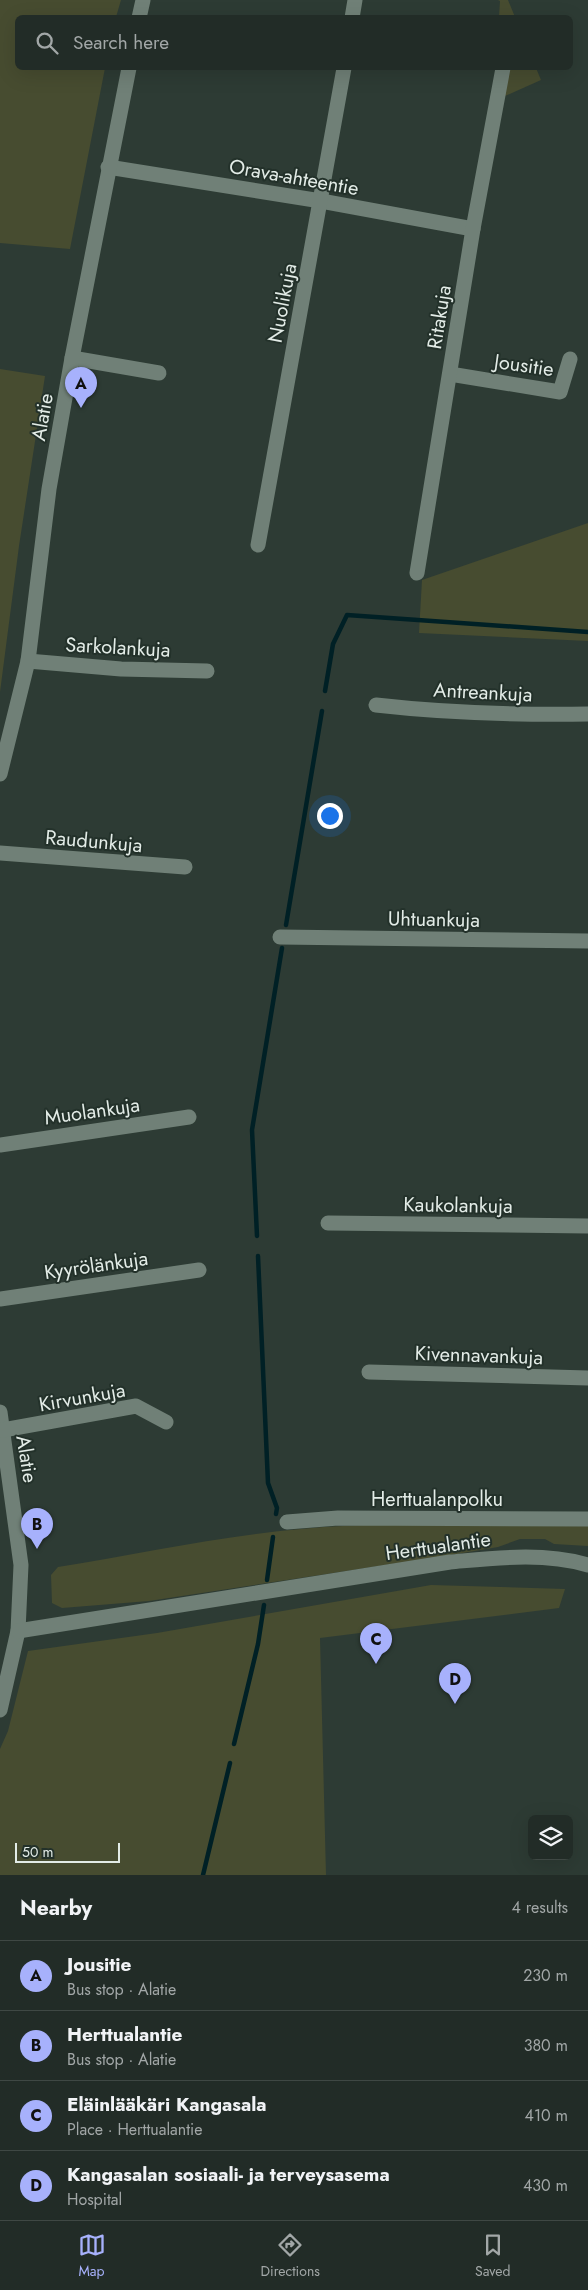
<!DOCTYPE html>
<html lang="en">
<head>
<meta charset="utf-8">
<style>
	:root { --surface:#222c27; --page:#2e3833; --text:#f1f3f6; --muted:#a2a7a7; --line:#3f4844; --accent:#a7b1fc }
	body { margin:0; font-family:Jost,sans-serif; background:var(--page); color:var(--text) }
	.controls { position:absolute; right:15px; bottom:15px; display:grid; overflow:hidden; border-radius:8px; box-shadow:0 5px 20px #0002 }
	.controls button { width:45px; height:45px; display:grid; place-items:center; padding:0; border:0; border-bottom:1px solid var(--line); background:var(--surface); color:var(--text); font:25px sans-serif }
	.scale { position:absolute; left:15px; bottom:12px; width:105px; box-sizing:border-box; padding-left:5px; border:2px solid #e3ece7; border-top:0; font-size:14px; line-height:18px; white-space:nowrap; color:#e3ece7; -webkit-text-stroke:4px #23312a; paint-order:stroke }
	.you { position:absolute; left:329px; top:815px; width:18px; height:18px; margin:-12px; border:4px solid #fff; border-radius:50%; background:#1a73e8; box-shadow:0 0 0 8px #1a73e833 }
	.badge { display:grid; place-items:center; width:32px; height:32px; border-radius:50%; background:var(--accent); color:#111; font-size:16px; font-weight:700 }
	.pin { position:absolute; translate:-50% -41px; filter:drop-shadow(0 1px 2px #0008) }
	.pin::after { content:''; position:absolute; top:26px; width:18px; height:15px; background:inherit; clip-path:polygon(0 0,100% 0,50% 100%) }
	.list { margin:0; padding:0; list-style:none }
	h2 { display:flex; justify-content:space-between; align-items:center; height:65px; margin:0; padding:0 20px; font-size:21px }
	h2 small { font-size:16px; font-weight:400; color:var(--muted) }
	.list li { display:grid; grid-template-columns:32px 1fr auto; gap:15px; align-items:center; box-sizing:border-box; height:70px; padding:0 20px; border-top:1px solid var(--line) }
	.list b { display:block; font-size:19px; white-space:nowrap }
	.list p { margin:0; font-size:16px; white-space:nowrap; color:var(--muted) }
	.list em { font-size:16px; font-style:normal; color:var(--muted) }
	.icon { flex:none; width:28px; height:28px; fill:none; stroke:currentColor; stroke-width:2; stroke-linecap:round; stroke-linejoin:round }
	.map { position:relative; flex:none; width:588px; height:1875px; overflow:hidden }
	.search { position:absolute; background:var(--surface); box-shadow:0 5px 20px #0002; left:15px; right:15px; top:15px; height:55px; display:flex; align-items:center; gap:12px; box-sizing:border-box; padding:0 18px; border-radius:8px; color:var(--muted); font-size:19px }
	.sheet { height:345px; background:var(--surface) }
	nav { display:flex; justify-content:space-around; align-items:center; box-sizing:border-box; height:70px; border-top:1px solid var(--line); background:var(--surface); font-size:14px; color:var(--muted) }
	nav a { display:grid; justify-items:center; gap:2px }
	nav .on { color:var(--accent) }
	.map>svg:first-child { display:block }
	.green { fill:#474c30 }
	.lines { fill:none; stroke-linecap:round; stroke-linejoin:round }
	.stream { stroke:#002025; stroke-width:4.5 }
	.minor { stroke:#708077; stroke-width:15 }
	.labels { text-anchor:middle; stroke-width:4; stroke-linejoin:round; paint-order:stroke }
	.street-label { font-size:20px; fill:#e3ece7; stroke:#23312a }
</style>
</head>
<body>
<div class="map">
<svg width="588" height="1875" viewBox="0 0 588 1875">
	<rect width="100%" height="100%" fill="#2d3b34"/>
	<g class="green">
		<path d="M0,0H121L116,17L18,18V68H105L70,249L0,243Z"/>
		<path d="M498,0H508L515,17H499L500,1Z"/>
		<path d="M503,68H536L541,80L505,96Z"/>
		<path d="M0,369L45,376L19,546L0,692Z"/>
		<path d="M588,523V641L419,633L422,580Z"/>
		<path d="M588,1524V1546L554,1544L545,1539H520L498,1547L445,1556L149,1601L62,1608L52,1603L51,1575L58,1567C138,1554 220,1536 301,1529C396,1520 493,1525 588,1524Z"/>
		<path d="M431,1585L565,1589L559,1608L320,1638L326,1875H0V1749L8,1731L28,1651L157,1633Z"/>
	</g>
	<g class="lines">
		<g class="stream">
			<path d="M325,691L333,644L347,615L588,632"/>
			<path d="M286,925L322,711"/>
			<path d="M257,1236L252,1130L282,948"/>
			<path d="M258,1256L268,1483L277,1508L276,1514"/>
			<path d="M267,1580L273,1537"/>
			<path d="M234,1744L258,1644L264,1605"/>
			<path d="M203,1875L230,1763"/>
		</g>
		<g class="minor">
			<path d="M139,18L143,0"/>
			<path d="M352,18L355,0"/>
			<path d="M108,167L321,201L473,229"/>
			<path d="M72,358L159,373"/>
			<path d="M450,374L560,392L570,359"/>
			<path d="M258,545L344,68"/>
			<path d="M417,573L473,229L503,68"/>
			<path d="M28,661L121,669L207,671"/>
			<path d="M376,705C446,713 517,715 588,714"/>
			<path d="M0,774L28,661L49,489L72,358L129,68"/>
			<path d="M0,853L185,867"/>
			<path d="M280,937L588,941"/>
			<path d="M0,1145L189,1117"/>
			<path d="M328,1223L588,1226"/>
			<path d="M0,1299L199,1270"/>
			<path d="M369,1372L588,1378"/>
			<path d="M0,1412L21,1565L18,1631L0,1710"/>
			<path d="M3,1430L136,1406L166,1422"/>
			<path d="M287,1522L338,1518L588,1519"/>
			<path d="M18,1631L450,1562C496,1558 543,1552 588,1565"/>
		</g>
	</g>
	<g class="labels">
		<g class="street-label">
			<text transform="translate(294 177) rotate(10)" y="7">Orava-ahteentie</text>
			<text transform="translate(282 303) rotate(-79)" y="7">Nuolikuja</text>
			<text transform="translate(439 317) rotate(-81)" y="7">Ritakuja</text>
			<text transform="translate(524 365) rotate(8)" y="7">Jousitie</text>
			<text transform="translate(42 417) rotate(-80)" y="7">Alatie</text>
			<text transform="translate(118 647) rotate(3)" y="7">Sarkolankuja</text>
			<text transform="translate(483 692) rotate(3)" y="7">Antreankuja</text>
			<text transform="translate(94 841) rotate(5)" y="7">Raudunkuja</text>
			<text transform="translate(434 919) rotate(1)" y="7">Uhtuankuja</text>
			<text transform="translate(92 1111) rotate(-8)" y="7">Muolankuja</text>
			<text transform="translate(458 1205) rotate(1)" y="7">Kaukolankuja</text>
			<text transform="translate(96 1265) rotate(-8)" y="7">Kyyrölänkuja</text>
			<text transform="translate(479 1355) rotate(2)" y="7">Kivennavankuja</text>
			<text transform="translate(82 1397) rotate(-10)" y="7">Kirvunkuja</text>
			<text transform="translate(27 1459) rotate(81)" y="7">Alatie</text>
			<text x="437" y="1506">Herttualanpolku</text>
			<text transform="translate(438 1546) rotate(-8)" y="7">Herttualantie</text>
		</g>
	</g>
</svg>
<div class="controls">
<button><svg class="icon" aria-label="layers" viewBox="0 0 24 24"><path d="M12 4l9 5-9 5-9-5zM3 14l9 5 9-5"/></svg></button>
</div>
<div class="scale">50 m</div>
<div class="you"></div>
<div class="pin badge" style="left:81px;top:408px">A</div>
<div class="pin badge" style="left:37px;top:1549px">B</div>
<div class="pin badge" style="left:376px;top:1664px">C</div>
<div class="pin badge" style="left:455px;top:1704px">D</div>
<div class="search"><svg class="icon" aria-label="search" viewBox="0 0 24 24"><circle cx="10" cy="10" r="6"/><path d="M15 15l6 6"/></svg>Search here</div>
</div>
<section class="sheet">
<h2>Nearby<small>4 results</small></h2>
<ul class="list">
<li><span class="badge">A</span><div><b>Jousitie</b><p>Bus stop · Alatie</p></div><em>230 m</em></li>
<li><span class="badge">B</span><div><b>Herttualantie</b><p>Bus stop · Alatie</p></div><em>380 m</em></li>
<li><span class="badge">C</span><div><b>Eläinlääkäri Kangasala</b><p>Place · Herttualantie</p></div><em>410 m</em></li>
<li><span class="badge">D</span><div><b>Kangasalan sosiaali- ja terveysasema</b><p>Hospital</p></div><em>430 m</em></li>
</ul>
</section>
<nav>
<a class="on"><svg class="icon" aria-label="map" viewBox="0 0 24 24"><path d="M3 6l6-2 6 2 6-2v14l-6 2-6-2-6 2zM9 4v14M15 6v14"/></svg>Map</a>
<a><svg class="icon" aria-label="directions" viewBox="0 0 24 24"><path d="M12 3l9 9-9 9-9-9zM9 14v-3h6M13 9l2 2-2 2"/></svg>Directions</a>
<a><svg class="icon" aria-label="saved" viewBox="0 0 24 24"><path d="M7 4h10v16l-5-4-5 4z"/></svg>Saved</a>
</nav>
</body>
</html>
